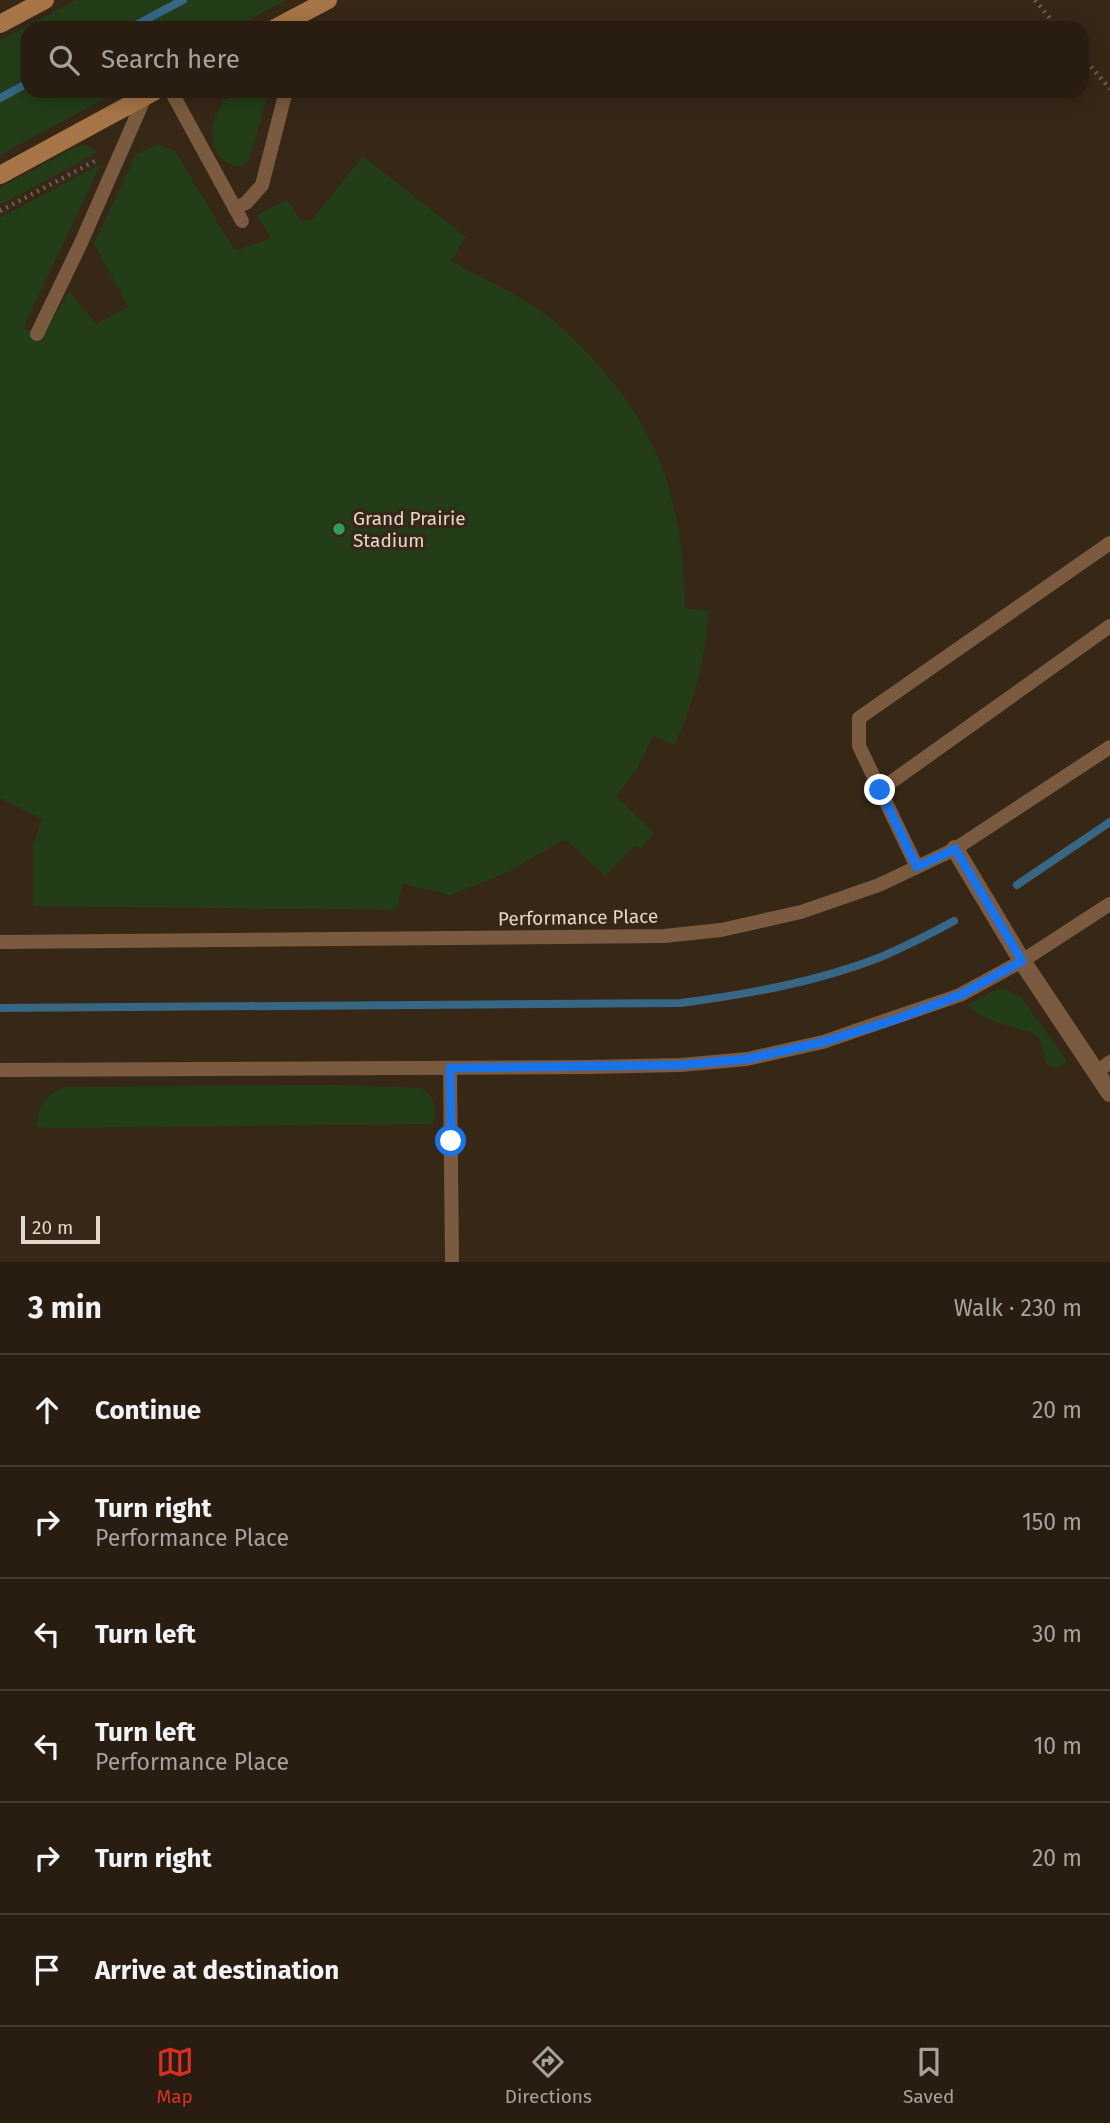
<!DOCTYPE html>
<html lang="en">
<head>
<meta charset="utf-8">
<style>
	:root { --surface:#291d11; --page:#352a1f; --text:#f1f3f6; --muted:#a5a29f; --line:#453b31; --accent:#d93025 }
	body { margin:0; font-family:"Fira Sans",sans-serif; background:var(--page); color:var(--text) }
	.scale { position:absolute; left:21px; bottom:18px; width:79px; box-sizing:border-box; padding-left:7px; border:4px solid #e3d8ce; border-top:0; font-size:19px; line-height:24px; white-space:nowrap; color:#e3d8ce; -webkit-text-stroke:5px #372717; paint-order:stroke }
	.stop { position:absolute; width:21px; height:21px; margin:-16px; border:5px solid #1a73e8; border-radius:50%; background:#fff }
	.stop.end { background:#1a73e8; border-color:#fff; box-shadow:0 2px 7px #0008 }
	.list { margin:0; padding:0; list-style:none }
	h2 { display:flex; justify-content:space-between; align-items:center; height:91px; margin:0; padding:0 28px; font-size:30px }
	h2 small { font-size:23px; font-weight:400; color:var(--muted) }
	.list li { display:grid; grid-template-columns:46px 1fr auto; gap:21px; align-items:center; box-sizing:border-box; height:112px; padding:0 28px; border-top:2px solid var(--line) }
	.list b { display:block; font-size:26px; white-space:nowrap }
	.list p { margin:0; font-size:23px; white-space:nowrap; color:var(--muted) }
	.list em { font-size:23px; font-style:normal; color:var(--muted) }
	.icon { flex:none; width:38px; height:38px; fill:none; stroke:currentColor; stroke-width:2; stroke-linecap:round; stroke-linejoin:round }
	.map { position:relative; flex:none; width:1110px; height:1262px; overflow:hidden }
	.search { position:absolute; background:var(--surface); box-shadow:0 4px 18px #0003; left:21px; right:21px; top:21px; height:77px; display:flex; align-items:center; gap:18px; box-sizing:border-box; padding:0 24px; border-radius:21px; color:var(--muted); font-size:26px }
	.sheet { height:763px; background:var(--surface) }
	nav { display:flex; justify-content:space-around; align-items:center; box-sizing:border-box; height:98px; border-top:2px solid var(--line); background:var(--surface); font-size:19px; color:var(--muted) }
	nav a { display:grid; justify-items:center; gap:4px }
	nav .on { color:var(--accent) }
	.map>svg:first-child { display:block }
	.green { fill:#233d19 }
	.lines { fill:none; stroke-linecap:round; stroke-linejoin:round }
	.stream { stroke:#376784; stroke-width:8 }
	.path { stroke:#6e6052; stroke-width:4.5; stroke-dasharray:2 5; stroke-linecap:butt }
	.lane { stroke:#7a5b3f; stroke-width:14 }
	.street { stroke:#7a5b3f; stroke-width:18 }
	.secondary { stroke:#a77547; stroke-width:18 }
	.route { stroke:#1a73e8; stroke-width:9 }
	.leisure-dot { fill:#2e9e5b; stroke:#372717; stroke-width:2.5 }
	.labels { text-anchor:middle; stroke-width:7; stroke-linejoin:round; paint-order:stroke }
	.poi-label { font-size:19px; fill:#e3d8ce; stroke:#372717; text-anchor:start }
	.street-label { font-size:19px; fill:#e3d8ce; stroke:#372717 }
</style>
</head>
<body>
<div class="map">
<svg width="1110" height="1262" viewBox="0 0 1110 1262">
	<rect width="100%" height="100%" fill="#372717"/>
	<g class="green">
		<path d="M76,0H286L235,28H28V91H119L0,155V40Z"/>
		<path d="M234,91H269L250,157L243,166C220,169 209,144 213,124C216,111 224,99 234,91Z"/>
		<path d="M158,144L175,151L235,251L271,238L257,215L287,200L301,221L312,220L363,156L466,237L451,261C480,278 511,290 539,310C562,326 583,347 601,368C665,442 683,512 685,608L709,611C705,659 694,701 675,745L653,736L637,769L616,796L654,833L641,849L635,845L605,876L565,839L504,874L450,895L403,884L396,910L33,906V846L42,819L0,798V218L101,164L23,328L43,336L69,291L96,324L128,307L94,244L136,154Z"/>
		<path d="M86,145L98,152L0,205V188L76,147Z"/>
		<path d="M995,990H1007L1022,998L1067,1061C1061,1068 1049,1071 1045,1060C1042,1051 1045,1043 1036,1035C1030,1031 1022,1030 1015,1028C996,1023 981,1018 967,1005Z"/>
		<path d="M335,1085L422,1088C434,1097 437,1108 433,1124L43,1128L37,1126C37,1106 46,1094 64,1087Z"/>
	</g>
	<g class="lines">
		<g class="stream">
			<path d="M130,28L183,0"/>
			<path d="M0,98L28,83"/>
			<path d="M1017,885L1110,822"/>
			<path d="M0,1008L681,1003C749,994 817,982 881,957C906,946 930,934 954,921"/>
		</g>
		<g class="path">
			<path d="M1035,0L1058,28"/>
			<path d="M1082,56L1110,89"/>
			<path d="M0,211L95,161"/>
		</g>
		<g class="lane">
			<path d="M171,91L242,221"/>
			<path d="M235,208L246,203L262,185L286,91"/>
			<path d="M37,334L80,245L145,97"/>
			<path d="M880,790L1110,626"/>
			<path d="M917,867L859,746V718L1110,543"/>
			<path d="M0,942L664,936L721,930L801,912L879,885L955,849L1110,747"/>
			<path d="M450,1068L452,1262"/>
			<path d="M0,1070L588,1067L681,1065L747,1059L823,1042L960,995L1022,961L1110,904"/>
			<path d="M1097,1072L1110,1062"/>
		</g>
		<path class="street" d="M955,849L1022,961L1110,1093"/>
		<g class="secondary">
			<path d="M0,24L45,0"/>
			<path d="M275,28L328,0"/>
			<path d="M0,175L155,91"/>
		</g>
	</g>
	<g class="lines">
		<path class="route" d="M451,1141L450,1068L681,1065L747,1059L823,1042L894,1020L960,995L1022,961L955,849L917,867L880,790"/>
	</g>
	<circle class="leisure-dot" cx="339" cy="529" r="7"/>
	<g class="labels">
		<g class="poi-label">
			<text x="353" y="525">Grand Prairie<tspan x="353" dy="22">Stadium</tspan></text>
		</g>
		<g class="street-label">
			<text transform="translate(578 917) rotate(-1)" y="7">Performance Place</text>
		</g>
	</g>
</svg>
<div class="scale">20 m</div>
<div class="stop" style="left:451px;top:1141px"></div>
<div class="stop end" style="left:880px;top:790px"></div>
<div class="search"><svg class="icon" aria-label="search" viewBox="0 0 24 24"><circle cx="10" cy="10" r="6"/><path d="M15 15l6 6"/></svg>Search here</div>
</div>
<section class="sheet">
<h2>3 min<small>Walk · 230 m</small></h2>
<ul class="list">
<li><svg class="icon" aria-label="ahead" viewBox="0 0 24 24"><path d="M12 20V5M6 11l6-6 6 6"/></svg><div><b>Continue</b></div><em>20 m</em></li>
<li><svg class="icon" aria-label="right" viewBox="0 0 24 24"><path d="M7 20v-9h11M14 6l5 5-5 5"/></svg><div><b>Turn right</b><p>Performance Place</p></div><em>150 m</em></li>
<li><svg class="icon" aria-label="left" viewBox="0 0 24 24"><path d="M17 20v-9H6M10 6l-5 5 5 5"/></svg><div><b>Turn left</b></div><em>30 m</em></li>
<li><svg class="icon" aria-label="left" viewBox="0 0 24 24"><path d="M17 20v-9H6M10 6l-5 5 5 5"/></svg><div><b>Turn left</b><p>Performance Place</p></div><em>10 m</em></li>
<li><svg class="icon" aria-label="right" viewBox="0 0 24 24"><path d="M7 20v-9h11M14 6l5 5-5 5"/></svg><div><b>Turn right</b></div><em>20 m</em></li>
<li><svg class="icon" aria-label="arrive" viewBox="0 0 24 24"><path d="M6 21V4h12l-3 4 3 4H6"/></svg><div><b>Arrive at destination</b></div></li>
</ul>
</section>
<nav>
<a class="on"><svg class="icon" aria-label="map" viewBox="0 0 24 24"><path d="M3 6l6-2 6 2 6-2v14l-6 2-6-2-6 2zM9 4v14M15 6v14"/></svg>Map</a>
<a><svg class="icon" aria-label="directions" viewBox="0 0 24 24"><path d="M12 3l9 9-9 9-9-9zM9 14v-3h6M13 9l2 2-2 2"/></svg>Directions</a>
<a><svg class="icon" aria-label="saved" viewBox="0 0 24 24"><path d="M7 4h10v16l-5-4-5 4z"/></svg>Saved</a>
</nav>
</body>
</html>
